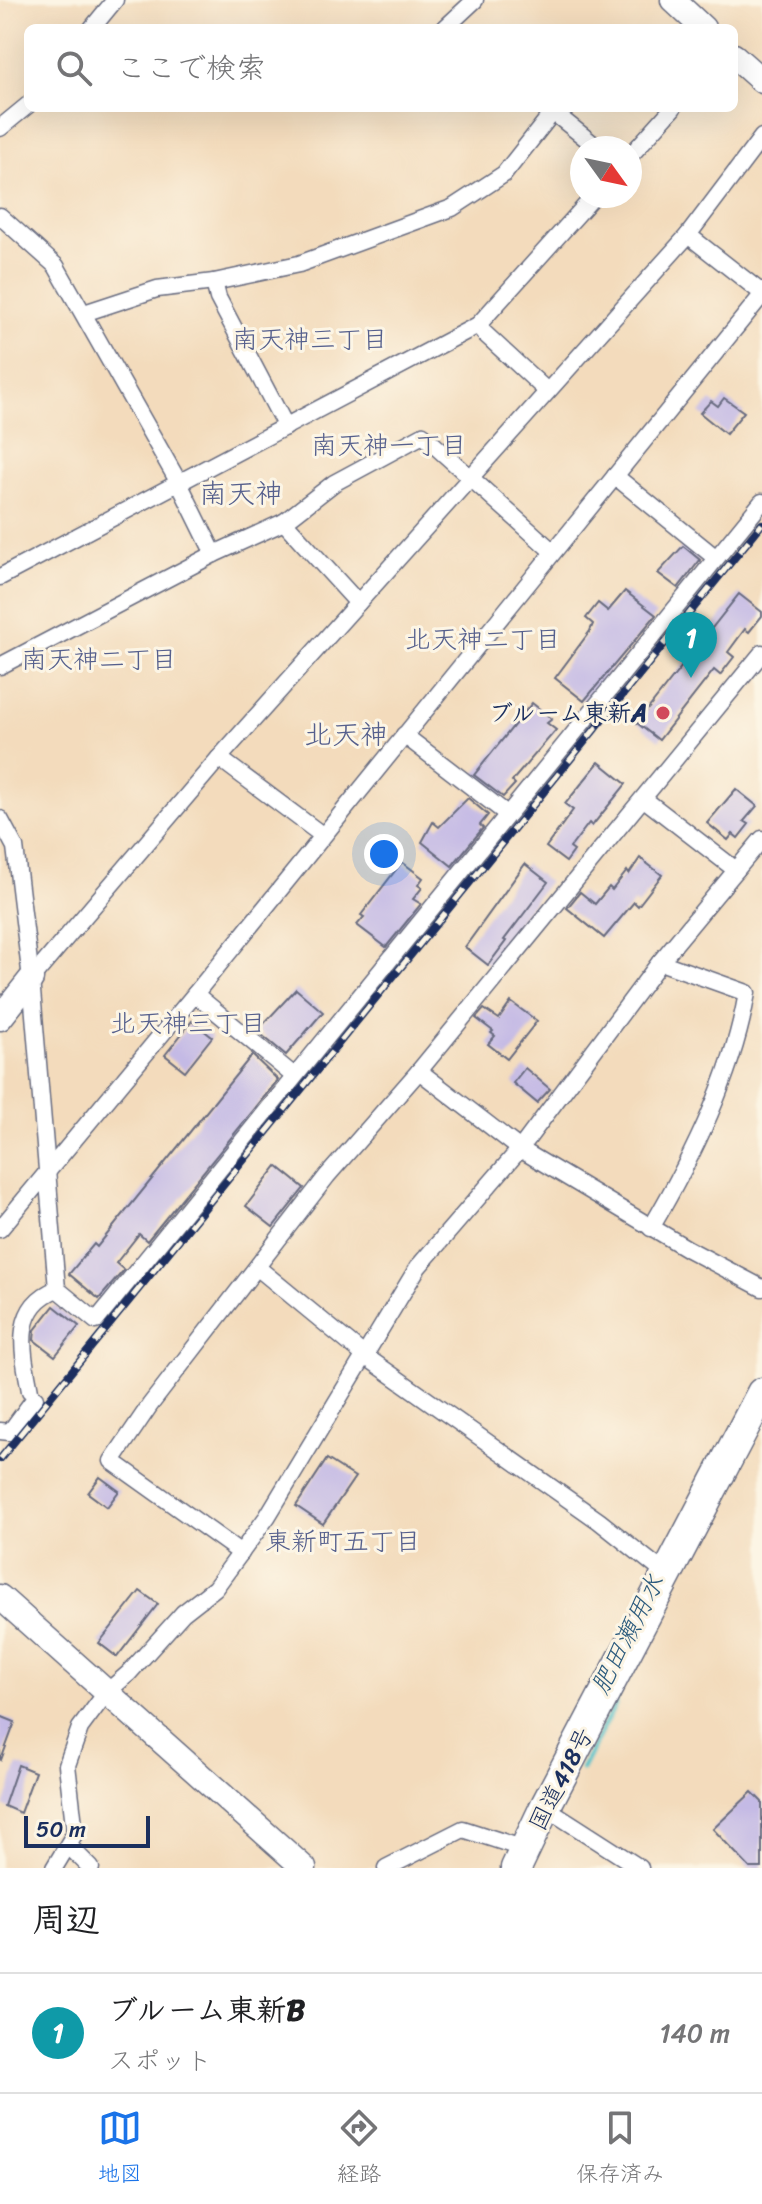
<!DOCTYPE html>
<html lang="ja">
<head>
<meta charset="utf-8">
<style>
	:root { --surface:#fff; --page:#f6f6f6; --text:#202124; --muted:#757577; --line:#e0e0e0; --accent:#1a73e8 }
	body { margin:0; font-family:Sriracha,"Klee One",sans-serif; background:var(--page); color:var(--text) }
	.compass { position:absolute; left:570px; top:136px; width:72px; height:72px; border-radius:50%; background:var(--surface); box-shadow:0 8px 32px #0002; rotate:123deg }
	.scale { position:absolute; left:24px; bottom:20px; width:126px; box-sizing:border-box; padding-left:8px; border:4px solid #1b2f5e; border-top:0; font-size:22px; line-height:28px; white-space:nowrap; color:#1b2f5e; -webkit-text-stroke:6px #fcf5e5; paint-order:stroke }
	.you { position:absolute; left:384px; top:854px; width:28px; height:28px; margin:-20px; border:6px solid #fff; border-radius:50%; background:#1a73e8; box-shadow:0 0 0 12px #1a73e833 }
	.badge { display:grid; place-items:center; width:52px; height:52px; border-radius:50%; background:var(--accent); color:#fff; font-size:26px; font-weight:700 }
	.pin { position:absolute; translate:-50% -66px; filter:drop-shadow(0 2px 4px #0008) }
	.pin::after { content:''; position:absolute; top:42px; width:28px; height:24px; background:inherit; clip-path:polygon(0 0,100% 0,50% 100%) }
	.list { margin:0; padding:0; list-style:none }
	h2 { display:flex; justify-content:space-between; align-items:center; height:104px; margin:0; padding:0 32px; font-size:34px }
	h2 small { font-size:26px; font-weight:400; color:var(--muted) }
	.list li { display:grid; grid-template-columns:52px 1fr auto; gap:24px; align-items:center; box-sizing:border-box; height:120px; padding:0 32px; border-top:2px solid var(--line) }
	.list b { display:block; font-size:30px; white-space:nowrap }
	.list p { margin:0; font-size:26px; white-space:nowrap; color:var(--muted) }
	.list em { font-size:26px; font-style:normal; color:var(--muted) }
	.icon { flex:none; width:44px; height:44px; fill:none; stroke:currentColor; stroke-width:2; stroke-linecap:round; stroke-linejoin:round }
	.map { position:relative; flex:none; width:762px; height:1868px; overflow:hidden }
	.search { position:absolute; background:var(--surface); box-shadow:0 8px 32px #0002; left:24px; right:24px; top:24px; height:88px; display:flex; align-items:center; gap:20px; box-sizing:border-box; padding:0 28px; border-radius:12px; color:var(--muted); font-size:30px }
	.sheet { height:224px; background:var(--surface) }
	nav { display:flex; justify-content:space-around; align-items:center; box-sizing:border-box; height:112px; border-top:2px solid var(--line); background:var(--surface); font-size:22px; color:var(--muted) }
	nav a { display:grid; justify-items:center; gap:4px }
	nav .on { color:var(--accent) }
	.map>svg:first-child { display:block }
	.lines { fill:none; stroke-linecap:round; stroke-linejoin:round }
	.stream { stroke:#53c1c8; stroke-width:5 }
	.building { fill:#c4bae5 }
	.street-casing { stroke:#676b7f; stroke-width:19 }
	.secondary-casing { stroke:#676b7f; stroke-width:27 }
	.highway-casing { stroke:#676b7f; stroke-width:33 }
	.street { stroke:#fff; stroke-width:16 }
	.secondary { stroke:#fff; stroke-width:24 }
	.highway { stroke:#fff; stroke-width:30 }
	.rail-casing { stroke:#1b2f5e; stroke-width:8 }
	.rail { stroke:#fcf5e5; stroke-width:5; stroke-dasharray:15; stroke-linecap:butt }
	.poi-dot { fill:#d1495b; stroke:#fcf5e5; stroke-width:3 }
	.labels { text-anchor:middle; stroke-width:6; stroke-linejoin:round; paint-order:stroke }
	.poi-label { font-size:24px; font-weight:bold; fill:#1b2f5e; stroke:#fcf5e5; text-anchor:end }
	.street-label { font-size:24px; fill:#1b2f5e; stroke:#fcf5e5 }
	.neighbourhood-label { font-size:26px; fill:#56608d; stroke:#fcf5e5 }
	.water-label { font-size:26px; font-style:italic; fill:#2c5b7e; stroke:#fcf5e5 }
	.quarter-label { font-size:28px; fill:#56608d; stroke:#fcf5e5 }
</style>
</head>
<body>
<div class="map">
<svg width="762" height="1868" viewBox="0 0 762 1868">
	<rect width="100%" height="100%" fill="#fcf5e5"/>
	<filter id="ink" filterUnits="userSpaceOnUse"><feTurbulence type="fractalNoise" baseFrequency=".0125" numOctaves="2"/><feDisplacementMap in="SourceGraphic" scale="16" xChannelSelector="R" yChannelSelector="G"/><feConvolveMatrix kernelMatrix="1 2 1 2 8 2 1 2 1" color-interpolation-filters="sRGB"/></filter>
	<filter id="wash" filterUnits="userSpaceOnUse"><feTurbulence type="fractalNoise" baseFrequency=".006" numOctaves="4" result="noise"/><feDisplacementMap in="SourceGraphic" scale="32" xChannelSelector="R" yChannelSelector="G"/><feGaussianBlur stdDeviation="1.8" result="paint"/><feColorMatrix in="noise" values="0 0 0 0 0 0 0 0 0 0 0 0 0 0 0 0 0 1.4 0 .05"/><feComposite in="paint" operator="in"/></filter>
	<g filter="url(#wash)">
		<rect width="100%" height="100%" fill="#f3dbbc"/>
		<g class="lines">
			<path class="stream" d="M582,1769L616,1703"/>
		</g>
		<g id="blocks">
			<g class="building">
				<path d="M724,398L744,412L726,434L700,413L711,401L718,406Z"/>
				<path d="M683,546L700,560L678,588L658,573Z"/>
				<path d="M625,591L656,615L584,701L555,678L590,631L593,624L586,618L598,603L608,611Z"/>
				<path d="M739,594L762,612V616L749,632L745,629L728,652L734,657L720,675L714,670L659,740L637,723Z"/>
				<path d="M532,703L552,719L547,723L556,730L512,781L515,784L503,797L474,775Z"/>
				<path d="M599,762L626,784L592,826L589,823L570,848L574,851L566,862L546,847L573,810L565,804Z"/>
				<path d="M736,789L757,806L744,821L749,824L738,838L733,834L728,840L707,823Z"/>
				<path d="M468,798L488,815L480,825L483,828L452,866L422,842L433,822L439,827Z"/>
				<path d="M640,858L662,875L638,906L634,902L604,938L567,908L580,892L595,904L609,887L612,890L627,871L629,874Z"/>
				<path d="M402,862L423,878L418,885L422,888L413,899L421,904L386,947L357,925L364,917L361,915Z"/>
				<path d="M525,864L548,882L504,940L506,941L488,965L465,947Z"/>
				<path d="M296,989L323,1012L286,1055L257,1031Z"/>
				<path d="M511,1002L537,1021L507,1059L488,1044L495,1036L491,1033L493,1031L476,1018L484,1009L499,1019Z"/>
				<path d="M192,1021L212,1037L185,1071L165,1055Z"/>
				<path d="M252,1055L278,1080L147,1241L139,1234L116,1263L124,1270L99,1299L69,1274L94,1244L97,1247Z"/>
				<path d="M525,1068L550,1089L537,1103L513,1083Z"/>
				<path d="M277,1166L304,1188L273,1227L246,1206Z"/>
				<path d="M54,1306L79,1326L55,1356L34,1340L35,1330Z"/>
				<path d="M327,1459L355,1477L323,1524L296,1506Z"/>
				<path d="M100,1477L119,1491L107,1507L88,1493Z"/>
				<path d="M140,1591L158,1604L117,1657L99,1643Z"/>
				<path d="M0,1716L15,1722L1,1760L0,1759Z"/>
				<path d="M18,1765L35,1772L20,1813L4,1806Z"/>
				<path d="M752,1792L762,1802V1868H750L713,1829Z"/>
			</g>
		</g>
	</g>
	<g filter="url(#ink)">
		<use href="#blocks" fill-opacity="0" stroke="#676b7f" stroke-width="2"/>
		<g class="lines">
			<defs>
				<g id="street">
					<path d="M92,28L115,0"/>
					<path d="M445,28L475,0"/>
					<path d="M0,128L28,105"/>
					<path d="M630,156L673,108"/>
					<path d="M0,216L56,266L179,483L214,554"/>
					<path d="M688,235L762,293"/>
					<path d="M214,282L218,298L286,427"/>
					<path d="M84,313L157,289L214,282L299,264L452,208L504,174L553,112L598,148"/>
					<path d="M478,325L484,333L547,391"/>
					<path d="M615,476L716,558"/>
					<path d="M284,522L334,483L423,435L552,551"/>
					<path d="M0,577L478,325L594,196"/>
					<path d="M0,666L214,554L284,522L358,603"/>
					<path d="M404,735L507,814"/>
					<path d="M219,758L322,835"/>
					<path d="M644,799L736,870"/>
					<path d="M0,819L15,847L31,979L57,1289L96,1321L762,502"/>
					<path d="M31,979L219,758L688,235L762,137"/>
					<path d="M195,994L294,1076"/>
					<path d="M419,1071L520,1149L688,1249L762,1288"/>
					<path d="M651,1228C693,1156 733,1075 747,993L660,962"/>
					<path d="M0,1229L195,994L762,295"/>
					<path d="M258,1268L365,1356L599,1521L667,1575"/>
					<path d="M30,1391C23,1353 11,1307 57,1289"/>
					<path d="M0,1431L10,1432L35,1398"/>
					<path d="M241,1553L112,1461L150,1405L327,1176L419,1071L762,653"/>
					<path d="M545,1807L640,1868"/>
					<path d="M69,1846L91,1868"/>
					<path d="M54,1868L75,1833L67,1765L80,1728L106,1693L129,1673L183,1613L215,1588L267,1517L418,1267L520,1149L660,962L762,839"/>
					<path d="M386,1868L463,1829L525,1849"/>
				</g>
				<g id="secondary">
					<path d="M673,0L703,28"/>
					<path d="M734,56L762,81"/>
					<path d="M0,1018L31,979"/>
					<path d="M0,1597L304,1868"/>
				</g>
				<path id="highway" d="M516,1868L545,1807L762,1393"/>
			</defs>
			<use href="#street" class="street-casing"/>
			<use href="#secondary" class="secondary-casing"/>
			<use href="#highway" class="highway-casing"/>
			<use href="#street" class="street"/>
			<use href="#secondary" class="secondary"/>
			<use href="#highway" class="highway"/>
			<defs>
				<path id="rail" d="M0,1459L762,524"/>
			</defs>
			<use href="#rail" class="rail-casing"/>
			<use href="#rail" class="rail"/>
		</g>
	</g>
	<circle class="poi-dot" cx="663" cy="713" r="8"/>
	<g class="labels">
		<g class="poi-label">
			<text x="647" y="721">ブルーム東新A</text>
		</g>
		<g class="street-label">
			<text transform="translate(561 1779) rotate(-63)" y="8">国道418号</text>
		</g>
		<g class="neighbourhood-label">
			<text x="310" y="348">南天神三丁目</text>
			<text x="389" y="454">南天神一丁目</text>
			<text x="483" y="648">北天神二丁目</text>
			<text x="99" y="668">南天神二丁目</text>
			<text x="188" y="1032">北天神三丁目</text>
			<text x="343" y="1550">東新町五丁目</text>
		</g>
		<g class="water-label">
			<text transform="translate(627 1634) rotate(-63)" y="9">肥田瀬用水</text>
		</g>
		<g class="quarter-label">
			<text x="241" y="503">南天神</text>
			<text x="346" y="744">北天神</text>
		</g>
	</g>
</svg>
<svg class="compass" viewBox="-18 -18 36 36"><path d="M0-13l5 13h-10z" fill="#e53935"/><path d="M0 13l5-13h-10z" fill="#757577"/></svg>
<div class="scale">50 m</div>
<div class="you"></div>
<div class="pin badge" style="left:691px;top:678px;background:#0f9aa8">1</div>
<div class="search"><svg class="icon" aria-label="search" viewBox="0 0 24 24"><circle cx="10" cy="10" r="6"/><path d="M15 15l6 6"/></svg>ここで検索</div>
</div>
<section class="sheet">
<h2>周辺<small></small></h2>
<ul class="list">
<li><span class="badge" style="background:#0f9aa8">1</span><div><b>ブルーム東新B</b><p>スポット</p></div><em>140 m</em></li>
</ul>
</section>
<nav>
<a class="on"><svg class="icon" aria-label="map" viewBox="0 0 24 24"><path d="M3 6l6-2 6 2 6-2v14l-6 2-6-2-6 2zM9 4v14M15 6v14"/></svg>地図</a>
<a><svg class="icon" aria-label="directions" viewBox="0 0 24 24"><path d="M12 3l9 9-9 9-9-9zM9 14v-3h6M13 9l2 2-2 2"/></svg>経路</a>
<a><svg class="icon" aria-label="saved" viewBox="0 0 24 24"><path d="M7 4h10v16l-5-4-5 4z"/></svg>保存済み</a>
</nav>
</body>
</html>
